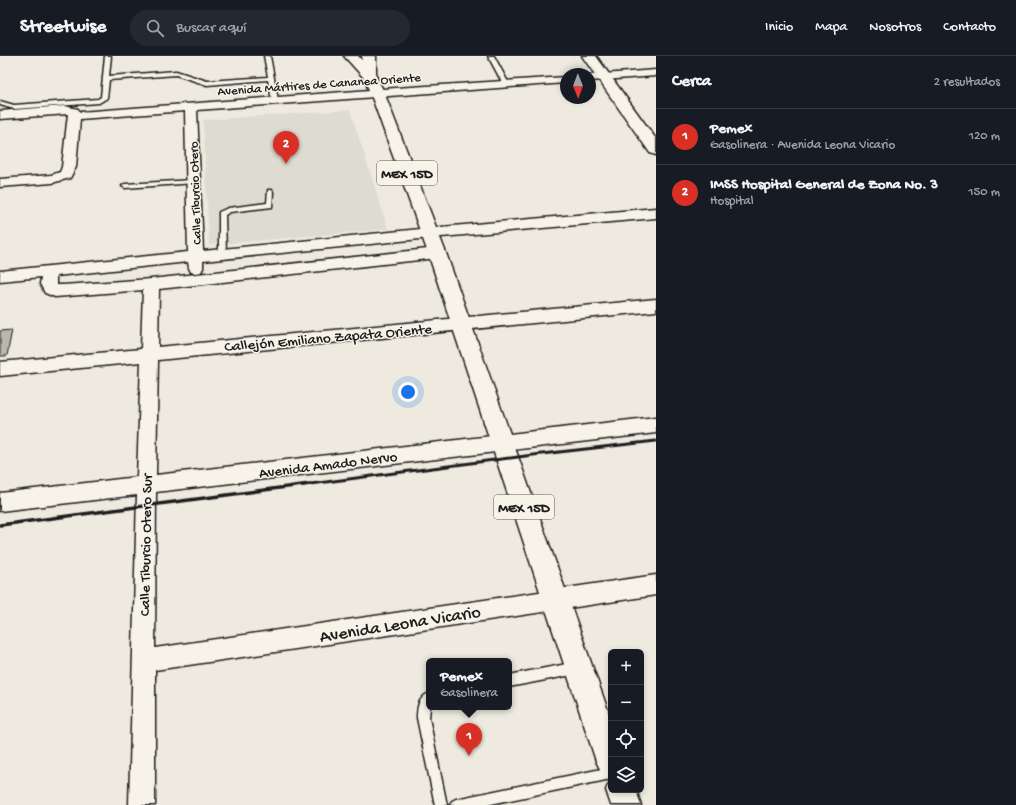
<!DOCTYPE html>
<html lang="es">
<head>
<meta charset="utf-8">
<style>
	:root { --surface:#171b24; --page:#242831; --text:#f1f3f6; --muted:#9ea1a6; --line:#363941; --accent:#d93025 }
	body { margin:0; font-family:"Gochi Hand",sans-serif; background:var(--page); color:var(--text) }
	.controls { position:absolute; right:12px; bottom:12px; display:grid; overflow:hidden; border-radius:6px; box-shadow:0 2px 6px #0003 }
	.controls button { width:36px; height:36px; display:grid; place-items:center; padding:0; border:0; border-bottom:1px solid var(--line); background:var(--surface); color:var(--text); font:20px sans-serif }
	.compass { position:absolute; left:560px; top:12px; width:36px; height:36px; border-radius:50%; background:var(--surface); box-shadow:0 2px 6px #0003; rotate:179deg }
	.you { position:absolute; left:408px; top:336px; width:14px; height:14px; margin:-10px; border:3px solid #fff; border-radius:50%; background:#1a73e8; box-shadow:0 0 0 6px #1a73e833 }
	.badge { display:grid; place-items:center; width:26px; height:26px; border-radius:50%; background:var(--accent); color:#fff; font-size:13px; font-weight:700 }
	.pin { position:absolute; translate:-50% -33px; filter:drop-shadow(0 1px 2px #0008) }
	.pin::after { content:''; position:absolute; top:21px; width:14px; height:12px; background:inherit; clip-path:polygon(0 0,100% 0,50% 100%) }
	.popup { position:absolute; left:426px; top:602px; width:86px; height:52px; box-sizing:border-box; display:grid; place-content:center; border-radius:6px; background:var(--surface); filter:drop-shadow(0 1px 3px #0005); font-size:13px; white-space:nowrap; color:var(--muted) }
	.popup b { font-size:15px; color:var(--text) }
	.popup::after { content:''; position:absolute; left:50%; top:100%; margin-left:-8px; border:8px solid transparent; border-top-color:var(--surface) }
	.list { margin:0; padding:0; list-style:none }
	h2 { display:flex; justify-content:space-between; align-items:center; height:52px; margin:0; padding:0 16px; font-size:17px }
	h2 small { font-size:13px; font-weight:400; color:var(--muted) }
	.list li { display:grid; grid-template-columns:26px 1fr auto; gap:12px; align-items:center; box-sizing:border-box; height:56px; padding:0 16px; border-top:1px solid var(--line) }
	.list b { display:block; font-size:15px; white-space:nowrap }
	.list p { margin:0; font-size:13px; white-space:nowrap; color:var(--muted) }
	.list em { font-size:13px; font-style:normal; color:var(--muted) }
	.icon { flex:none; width:22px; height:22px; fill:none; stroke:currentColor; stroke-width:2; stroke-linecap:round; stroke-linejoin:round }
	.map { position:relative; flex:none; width:656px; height:749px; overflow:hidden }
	header { display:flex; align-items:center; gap:24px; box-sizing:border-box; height:56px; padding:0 20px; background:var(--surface); border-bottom:1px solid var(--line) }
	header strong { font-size:19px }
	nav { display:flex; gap:22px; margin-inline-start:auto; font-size:14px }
	.search { width:280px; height:36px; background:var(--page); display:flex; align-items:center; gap:10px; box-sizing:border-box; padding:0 14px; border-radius:22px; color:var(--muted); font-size:15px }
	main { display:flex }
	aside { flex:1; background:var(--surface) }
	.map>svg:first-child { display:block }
	.built { fill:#dedbd1 }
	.building { fill:#bab7af; stroke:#1c1c1c }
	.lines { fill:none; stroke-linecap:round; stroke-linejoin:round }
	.service-casing { stroke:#1c1c1c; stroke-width:3 }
	.minor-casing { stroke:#1c1c1c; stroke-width:3 }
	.tertiary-casing { stroke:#1c1c1c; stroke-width:3 }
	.trunk-casing { stroke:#1c1c1c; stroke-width:3 }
	.service { fill:#f7f3e8; fill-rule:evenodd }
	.minor { fill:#f7f3e8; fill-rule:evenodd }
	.tertiary { fill:#f7f3e8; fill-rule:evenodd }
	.trunk { fill:#f7f3e8; fill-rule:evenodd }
	.rail-far1 { stroke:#1c1c1c; stroke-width:3 }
	.rail { stroke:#1c1c1c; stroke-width:3.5 }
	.labels { text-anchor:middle; stroke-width:3; stroke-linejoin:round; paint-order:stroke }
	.far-street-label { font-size:13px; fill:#1c1c1c; stroke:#f7f3e8 }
	.shield { fill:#f7f3e8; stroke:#5e5c59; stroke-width:1 }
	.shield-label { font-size:14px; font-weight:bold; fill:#1c1c1c }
	.street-label { font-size:15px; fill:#1c1c1c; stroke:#f7f3e8 }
	.near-street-label { font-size:18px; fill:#1c1c1c; stroke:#f7f3e8 }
</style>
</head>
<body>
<header>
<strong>Streetwise</strong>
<div class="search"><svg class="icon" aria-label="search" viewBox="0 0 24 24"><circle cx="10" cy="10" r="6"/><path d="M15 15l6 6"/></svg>Buscar aquí</div>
<nav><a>Inicio</a><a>Mapa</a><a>Nosotros</a><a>Contacto</a></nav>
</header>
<main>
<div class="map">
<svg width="656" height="749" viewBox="0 0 656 749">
	<rect width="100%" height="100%" fill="#eeeae0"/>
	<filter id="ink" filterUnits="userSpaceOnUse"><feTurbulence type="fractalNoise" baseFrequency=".025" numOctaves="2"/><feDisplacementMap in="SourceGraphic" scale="8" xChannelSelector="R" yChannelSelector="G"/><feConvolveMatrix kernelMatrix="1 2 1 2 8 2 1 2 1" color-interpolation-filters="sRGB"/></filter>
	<g filter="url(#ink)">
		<path class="built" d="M350,54L388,173L209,189L203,64Z"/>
		<path class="building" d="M12,274L7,300H0V275Z"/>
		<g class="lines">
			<defs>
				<g id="service">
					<path d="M105,0H111L109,20L176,15L207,25L268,21L264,0H270L278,44L275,46L272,44L268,24L207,29L176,19L109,24L107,42L99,47L14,53L0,49V45L14,49L98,43L101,41Z"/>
					<path d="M488,0H494L509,28L508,29L503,28Z"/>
					<path d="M193,124L195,125V127L125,132L122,130L125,128Z"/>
					<path d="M268,134H272L273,136L272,151L230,156L225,159L226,198L225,200H219V156L228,152L267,147Z"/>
					<path d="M577,606L581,608L583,612L581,616L577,618L509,631V619Z"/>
					<path d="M429,637V651H430L429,662L447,749H435L417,662C417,652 418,642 429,637Z"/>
					<path d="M611,711V723L486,749H450L452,745L456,743Z"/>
				</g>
				<g id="minor">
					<path d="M656,14V20L590,25V19Z"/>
					<path d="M566,21V27L197,54L203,195L430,172L656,152V162L430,182L203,205V212L201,216L196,217L191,216L189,212L188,206L56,220V229H63L151,223L437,192L442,193L444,197L442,201L437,202L159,233L158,291L656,243V255L158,304L156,419L656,361V377L156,436L155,592L656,519V539L155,614V749H129L137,439L0,455V437L137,421L141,306L0,320V306L141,293L143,234L55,241L45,237L40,228L41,221L0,225V215L188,196L185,55L80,63L76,111L70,122L52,127L0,131V123L51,119L60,116L62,111L68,58L0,63V55L65,50L78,53L80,56L396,32Z"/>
				</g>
				<g id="tertiary">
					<path d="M362,0H376V19L374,22L369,23L364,22L362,19Z"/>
					<path d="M582,0H596L656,83V99L650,97Z"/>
				</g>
				<g id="trunk">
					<path d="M344,0H358L374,16L384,36L446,197L611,663V720L601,715L596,705L428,197L370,36L363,21Z"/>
					<path d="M611,723V734H636L641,749H611L606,734Z"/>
				</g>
			</defs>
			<use href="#service" class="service-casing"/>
			<use href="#minor" class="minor-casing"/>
			<use href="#tertiary" class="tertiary-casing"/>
			<use href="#trunk" class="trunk-casing"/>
			<use href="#service" class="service"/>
			<use href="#minor" class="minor"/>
			<use href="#tertiary" class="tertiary"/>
			<use href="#trunk" class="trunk"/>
			<path class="rail-far1" d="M303,429L533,399L656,385"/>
			<path class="rail" d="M0,469L310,428"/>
		</g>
	</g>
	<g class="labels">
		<g class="far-street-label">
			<text transform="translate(319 27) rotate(-4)" y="5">Avenida Mártires de Cananea Oriente</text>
			<text transform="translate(194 137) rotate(-92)" y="5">Calle Tiburcio Otero</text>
		</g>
		<g class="shield">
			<rect x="377" y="105" width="60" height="24" rx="3"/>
			<rect x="494" y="439" width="60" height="24" rx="3"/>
		</g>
		<g class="shield-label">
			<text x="407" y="122">MEX 15D</text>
			<text x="524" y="456">MEX 15D</text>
		</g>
		<g class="street-label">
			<text transform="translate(328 281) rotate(-5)" y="5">Callejón Emiliano Zapata Oriente</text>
			<text transform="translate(328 408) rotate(-7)" y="5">Avenida Amado Nervo</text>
			<text transform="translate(145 489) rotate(-89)" y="5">Calle Tiburcio Otero Sur</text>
		</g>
		<g class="near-street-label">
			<text transform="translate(400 567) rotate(-9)" y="6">Avenida Leona Vicario</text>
		</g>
	</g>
</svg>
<div class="controls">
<button>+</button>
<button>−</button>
<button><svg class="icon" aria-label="locate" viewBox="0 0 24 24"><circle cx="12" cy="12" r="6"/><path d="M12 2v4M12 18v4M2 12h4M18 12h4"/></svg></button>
<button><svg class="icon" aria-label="layers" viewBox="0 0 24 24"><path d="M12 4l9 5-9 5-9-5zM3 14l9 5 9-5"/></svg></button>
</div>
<svg class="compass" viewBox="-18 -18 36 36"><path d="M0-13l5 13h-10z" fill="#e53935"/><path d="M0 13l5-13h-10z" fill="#9ea1a6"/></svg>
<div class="you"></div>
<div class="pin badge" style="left:469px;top:700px">1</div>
<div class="popup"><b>Pemex</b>Gasolinera</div>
<div class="pin badge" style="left:286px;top:108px">2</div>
</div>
<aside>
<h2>Cerca<small>2 resultados</small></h2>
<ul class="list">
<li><span class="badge">1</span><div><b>Pemex</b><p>Gasolinera · Avenida Leona Vicario</p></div><em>120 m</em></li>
<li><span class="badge">2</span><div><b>IMSS Hospital General de Zona No. 3</b><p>Hospital</p></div><em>150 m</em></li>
</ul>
</aside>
</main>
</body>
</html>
